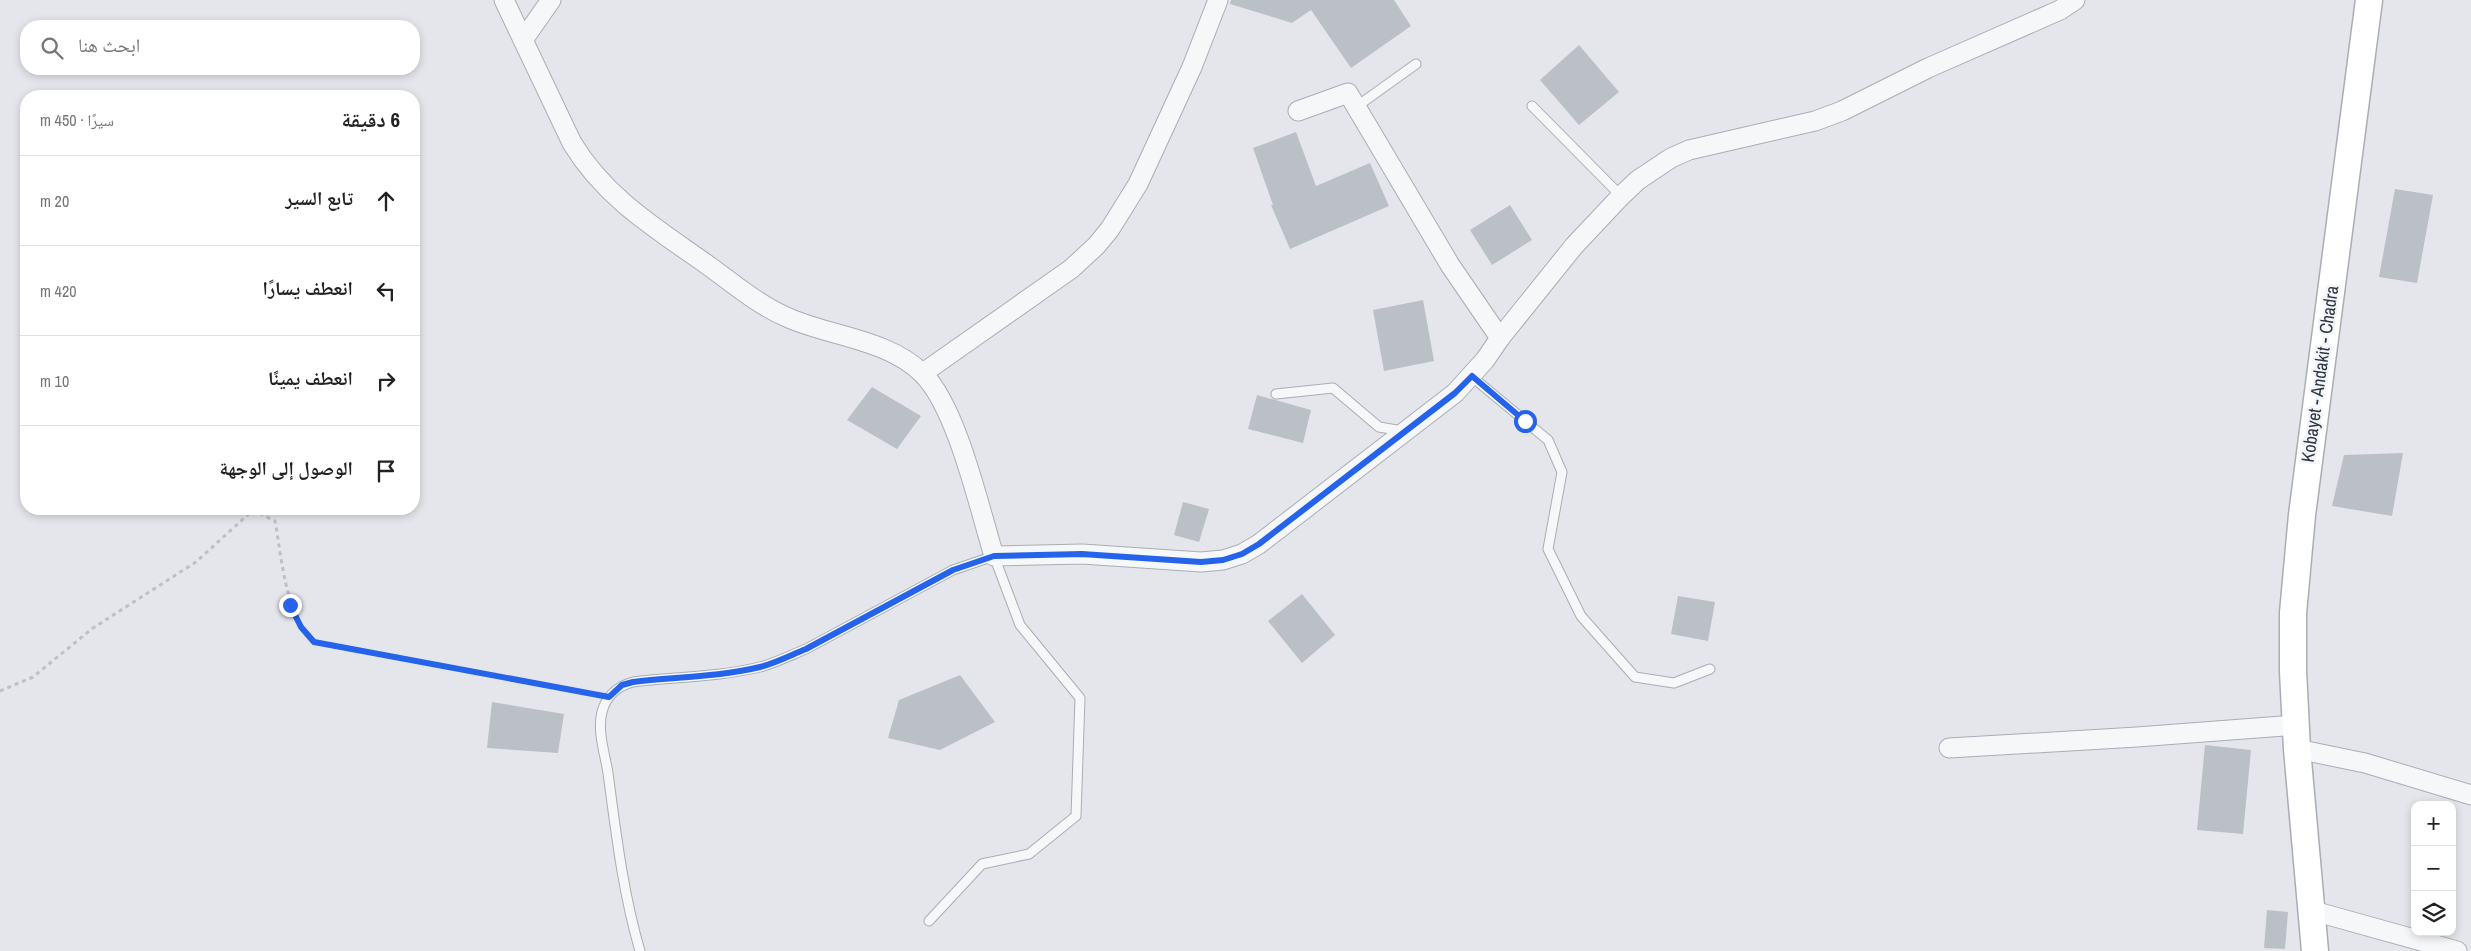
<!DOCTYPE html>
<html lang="ar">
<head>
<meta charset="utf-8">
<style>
	:root { --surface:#fff; --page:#f2f2f2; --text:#222; --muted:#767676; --line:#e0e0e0 }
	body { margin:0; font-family:"Archivo Narrow","Noto Naskh Arabic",sans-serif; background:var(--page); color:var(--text); direction:rtl }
	.controls { position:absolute; right:15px; bottom:15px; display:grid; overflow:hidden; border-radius:10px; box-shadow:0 2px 8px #0003 }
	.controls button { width:45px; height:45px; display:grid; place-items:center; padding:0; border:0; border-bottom:1px solid var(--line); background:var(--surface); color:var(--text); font:25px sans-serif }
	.stop { position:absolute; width:15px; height:15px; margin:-11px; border:4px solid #2563eb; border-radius:50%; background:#fff }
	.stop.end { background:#2563eb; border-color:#fff; box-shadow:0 1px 5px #0008 }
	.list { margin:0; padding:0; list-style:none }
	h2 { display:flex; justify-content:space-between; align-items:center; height:65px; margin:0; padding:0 20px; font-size:21px }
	h2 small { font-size:16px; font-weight:400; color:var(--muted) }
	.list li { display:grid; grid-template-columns:32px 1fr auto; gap:15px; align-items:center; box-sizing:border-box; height:90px; padding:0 20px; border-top:1px solid var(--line) }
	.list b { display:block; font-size:19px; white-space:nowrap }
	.list em { font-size:16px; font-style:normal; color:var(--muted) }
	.icon { flex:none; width:28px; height:28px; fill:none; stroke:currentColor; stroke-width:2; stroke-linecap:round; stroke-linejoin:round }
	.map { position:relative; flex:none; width:2471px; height:951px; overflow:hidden; direction:ltr }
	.search { position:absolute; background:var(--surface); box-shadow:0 2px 8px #0003; left:20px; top:20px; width:400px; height:55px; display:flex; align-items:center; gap:12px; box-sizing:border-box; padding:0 18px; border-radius:20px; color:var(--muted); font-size:19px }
	.panel { position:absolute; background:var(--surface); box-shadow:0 2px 8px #0003; left:20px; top:90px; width:400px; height:425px; border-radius:20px; direction:rtl }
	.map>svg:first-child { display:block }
	.building { fill:#bbc0c7 }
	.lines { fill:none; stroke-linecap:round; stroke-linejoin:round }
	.service-casing { stroke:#a9adb5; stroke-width:11 }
	.minor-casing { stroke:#a9adb5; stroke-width:21 }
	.secondary-casing { stroke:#a9adb5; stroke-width:29 }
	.path { stroke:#bdc0c6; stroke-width:3; stroke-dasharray:4 4; stroke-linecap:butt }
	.service { stroke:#f6f7f9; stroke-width:9 }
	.minor { stroke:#f6f7f9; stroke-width:19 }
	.secondary { stroke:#fff; stroke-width:26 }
	.route { stroke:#2563eb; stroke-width:6 }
	.labels { text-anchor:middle; stroke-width:5; stroke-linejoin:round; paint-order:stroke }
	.street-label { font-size:18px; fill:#2c3442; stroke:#f3f5f8 }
</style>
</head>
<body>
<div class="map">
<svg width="2471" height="951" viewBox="0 0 2471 951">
	<rect width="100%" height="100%" fill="#e4e6eb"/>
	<g class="building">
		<path d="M1231,0H1394L1411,26L1351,68L1311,10L1292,23L1230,4Z"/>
		<path d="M1579,45L1619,92L1579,125L1540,80Z"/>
		<path d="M1296,132L1316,186L1370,163L1389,206L1290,249L1271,205H1273L1253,148Z"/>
		<path d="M2395,189L2433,195L2417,283L2379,277Z"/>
		<path d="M1510,205L1532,240L1492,265L1470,230Z"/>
		<path d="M1423,300L1434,361L1384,371L1373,310Z"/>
		<path d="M872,387L921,416L897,449L847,420Z"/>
		<path d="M1257,395L1311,410L1303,443L1248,429Z"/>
		<path d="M2403,453L2392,516L2332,506L2344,455Z"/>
		<path d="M1183,502L1209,509L1199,542L1174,535Z"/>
		<path d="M1302,594L1335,635L1302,663L1268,621Z"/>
		<path d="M1678,596L1715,602L1708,641L1671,634Z"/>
		<path d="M960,675L995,722L940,750L888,738L899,700Z"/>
		<path d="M492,702L564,714L558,753L487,748Z"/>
		<path d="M2205,745L2251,750L2243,834L2197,830Z"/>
		<path d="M2267,910L2288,912L2285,949L2264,948Z"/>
	</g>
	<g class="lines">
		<defs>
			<g id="service">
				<path d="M1532,106L1621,196"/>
				<path d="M1356,107L1416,64"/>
				<path d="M1471,376L1548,440L1562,472L1548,549L1581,616L1635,677L1674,683L1710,669"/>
				<path d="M1276,394L1333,388L1379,427L1403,431"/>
				<path d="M640,951C623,893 616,833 608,773C605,754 597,731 602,712C606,696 618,686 633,682C675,677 718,677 760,667C776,663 791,655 806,649L953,570L994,556L1020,625L1080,698L1076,816L1029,854L982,864L929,921"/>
			</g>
			<g id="minor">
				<path d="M504,0L572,143C606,199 657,229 709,266C735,285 761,307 791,319C834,337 889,340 923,374C957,408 979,507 994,556L1082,554L1201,562L1223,560L1242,554L1259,544L1455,393L1485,360L1500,338L1574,246L1621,196L1638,180L1671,158L1689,150L1815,121L1842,111L1928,68L2060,10L2075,0"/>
				<path d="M523,40L551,0"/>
				<path d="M1298,111L1348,93L1450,265L1500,338"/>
				<path d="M923,373L1071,269L1096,246L1110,229L1138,184L1192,67L1218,0"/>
				<path d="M1949,748L2137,737L2296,725"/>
				<path d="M2297,749L2365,763L2471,795"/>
				<path d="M2310,910L2457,951"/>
			</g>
			<path id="secondary" d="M2315,951L2297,749L2293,671V613L2302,515L2369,0"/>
		</defs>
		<use href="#service" class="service-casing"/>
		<use href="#minor" class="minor-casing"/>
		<use href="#secondary" class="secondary-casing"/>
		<path class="path" d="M0,691L33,677L93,628L196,562L253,510L275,521C283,565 284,608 314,642L594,694"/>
		<use href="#service" class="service"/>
		<use href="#minor" class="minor"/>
		<use href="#secondary" class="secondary"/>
	</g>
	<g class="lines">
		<path class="route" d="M290,605L301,627L314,642L609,697L622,685L633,682C675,677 718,677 760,667C776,663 791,655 806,649L953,570L994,556L1082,554L1201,562L1223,560L1242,554L1259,544L1455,393L1472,376L1525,421"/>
	</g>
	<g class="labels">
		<g class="street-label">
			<text transform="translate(2320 374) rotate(-82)" y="6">Kobayet - Andakit - Chadra</text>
		</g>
	</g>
</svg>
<div class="controls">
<button>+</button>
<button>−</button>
<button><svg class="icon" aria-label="layers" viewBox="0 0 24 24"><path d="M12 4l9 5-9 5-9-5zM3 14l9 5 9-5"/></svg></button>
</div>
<div class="stop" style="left:1525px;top:421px"></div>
<div class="stop end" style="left:290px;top:605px"></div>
<div class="search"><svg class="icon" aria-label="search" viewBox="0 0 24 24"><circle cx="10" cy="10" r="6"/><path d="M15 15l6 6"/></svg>ابحث هنا</div>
<section class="panel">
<h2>6 دقيقة<small>سيرًا · 450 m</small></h2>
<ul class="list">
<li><svg class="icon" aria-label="ahead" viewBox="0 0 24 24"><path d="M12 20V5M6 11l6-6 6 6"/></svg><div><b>تابع السير</b></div><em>20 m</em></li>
<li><svg class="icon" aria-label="left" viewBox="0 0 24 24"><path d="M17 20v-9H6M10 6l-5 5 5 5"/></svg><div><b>انعطف يسارًا</b></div><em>420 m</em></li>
<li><svg class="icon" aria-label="right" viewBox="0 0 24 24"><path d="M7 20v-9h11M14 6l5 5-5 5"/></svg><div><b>انعطف يمينًا</b></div><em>10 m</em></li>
<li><svg class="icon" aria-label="arrive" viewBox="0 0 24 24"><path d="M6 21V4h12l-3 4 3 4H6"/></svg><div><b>الوصول إلى الوجهة</b></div></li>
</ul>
</section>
</div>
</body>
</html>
